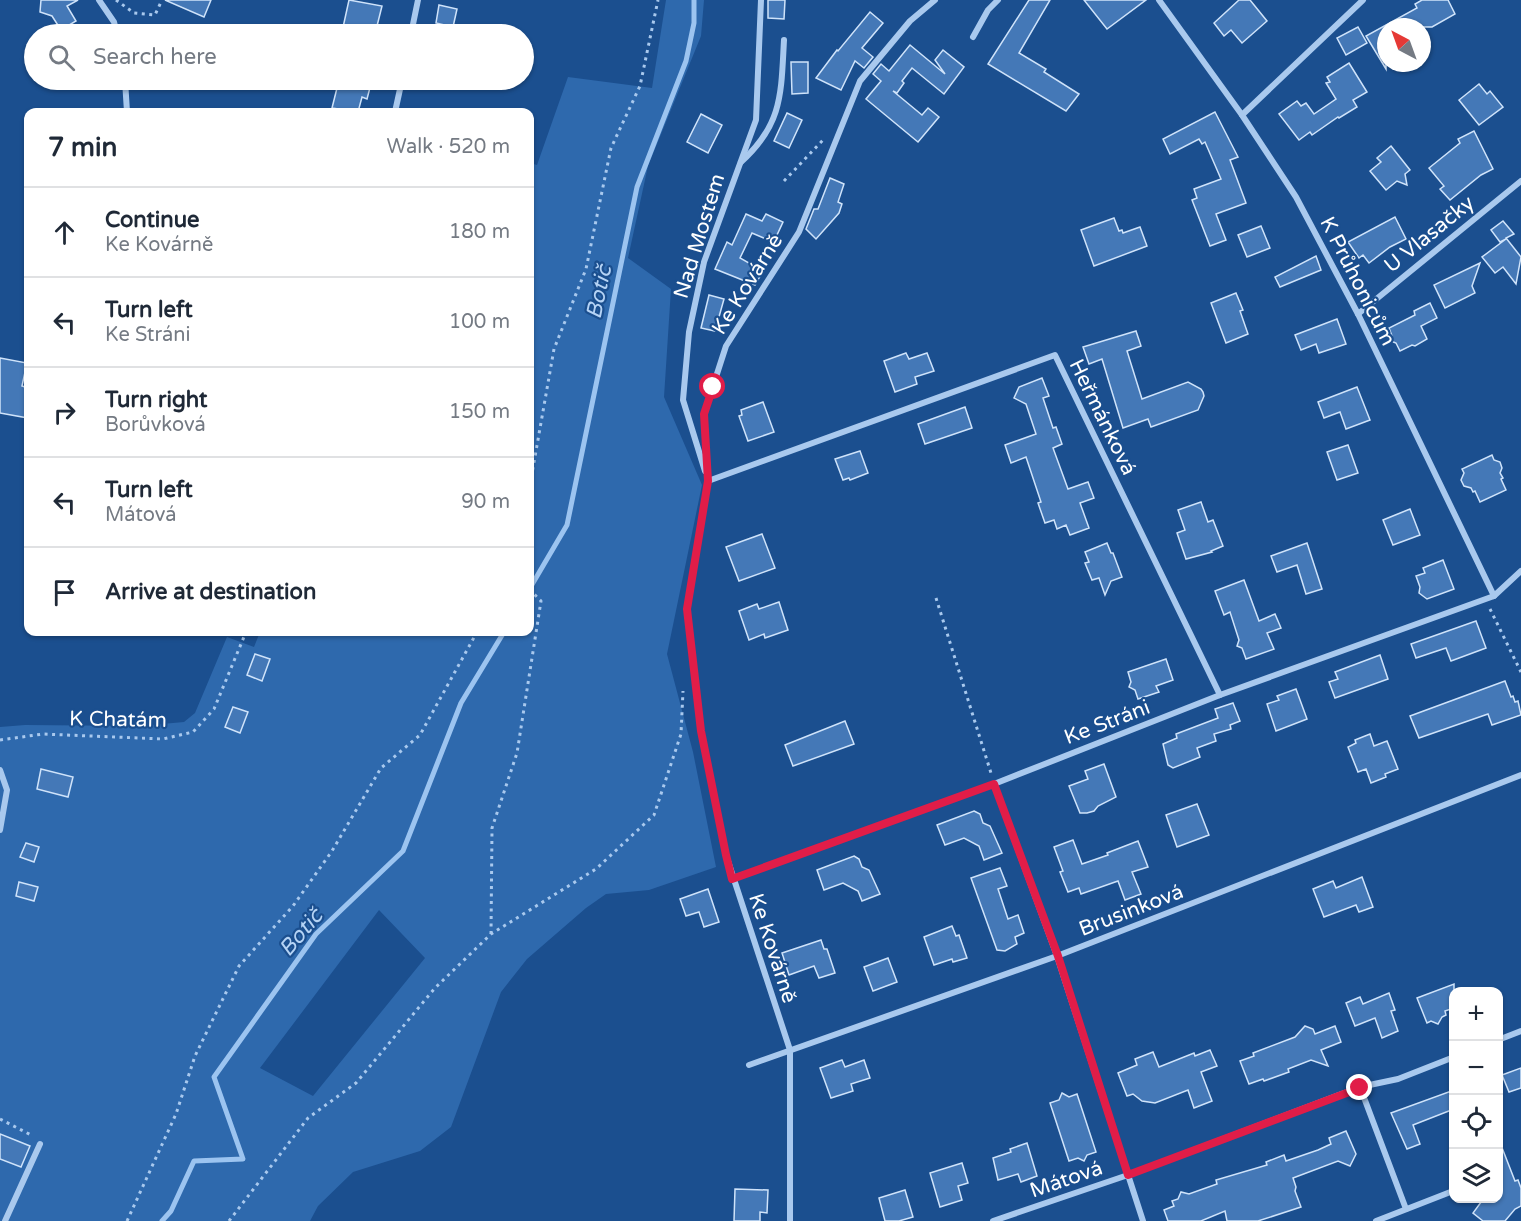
<!DOCTYPE html>
<html lang="en">
<head>
<meta charset="utf-8">
<style>
	:root { --surface:#fff; --page:#f2f2f3; --text:#1f2937; --muted:#747a83; --line:#e0e1e3 }
	body { margin:0; font-family:"Varela Round",sans-serif; background:var(--page); color:var(--text) }
	.controls { position:absolute; right:18px; bottom:18px; display:grid; overflow:hidden; border-radius:12px; box-shadow:0 2px 4px #0004 }
	.controls button { width:54px; height:54px; display:grid; place-items:center; padding:0; border:0; border-bottom:2px solid var(--line); background:var(--surface); color:var(--text); font:30px sans-serif }
	.compass { position:absolute; left:1377px; top:18px; width:54px; height:54px; border-radius:50%; background:var(--surface); box-shadow:0 2px 4px #0004; rotate:319deg }
	.stop { position:absolute; width:18px; height:18px; margin:-14px; border:4px solid #e11d48; border-radius:50%; background:#fff }
	.stop.end { background:#e11d48; border-color:#fff; box-shadow:0 2px 6px #0008 }
	.list { margin:0; padding:0; list-style:none }
	h2 { display:flex; justify-content:space-between; align-items:center; height:78px; margin:0; padding:0 24px; font-size:26px }
	h2 small { font-size:20px; font-weight:400; color:var(--muted) }
	.list li { display:grid; grid-template-columns:39px 1fr auto; gap:18px; align-items:center; box-sizing:border-box; height:90px; padding:0 24px; border-top:2px solid var(--line) }
	.list b { display:block; font-size:22px; white-space:nowrap }
	.list p { margin:0; font-size:20px; white-space:nowrap; color:var(--muted) }
	.list em { font-size:20px; font-style:normal; color:var(--muted) }
	.icon { flex:none; width:33px; height:33px; fill:none; stroke:currentColor; stroke-width:2; stroke-linecap:round; stroke-linejoin:round }
	.map { position:relative; flex:none; width:1521px; height:1221px; overflow:hidden }
	.search { position:absolute; background:var(--surface); box-shadow:0 2px 4px #0004; left:24px; top:24px; width:510px; height:66px; display:flex; align-items:center; gap:15px; box-sizing:border-box; padding:0 21px; border-radius:33px; color:var(--muted); font-size:22px }
	.panel { position:absolute; background:var(--surface); box-shadow:0 2px 4px #0004; left:24px; top:108px; width:510px; height:528px; border-radius:12px }
	.map>svg:first-child { display:block }
	.green { fill:#2e69ad; fill-rule:evenodd }
	.lines { fill:none; stroke-linecap:round; stroke-linejoin:round }
	.stream { stroke:#9cc4f0; stroke-width:5 }
	.building { fill:#4478b7; stroke:#cfe3fa; stroke-width:1.5 }
	.path { stroke:#a9c9ee; stroke-width:3; stroke-dasharray:3 4.5; stroke-linecap:butt }
	.minor { stroke:#a9c9ee; stroke-width:6 }
	.route { stroke:#e11d48; stroke-width:8 }
	.labels { text-anchor:middle; stroke-width:4.5; stroke-linejoin:round; paint-order:stroke }
	.street-label { font-size:21px; fill:#fff; stroke:#1b4f8f }
	.water-label { font-size:22px; font-style:italic; fill:#b5d3f5; stroke:#1b4f8f }
</style>
</head>
<body>
<div class="map">
<svg width="1521" height="1221" viewBox="0 0 1521 1221">
	<rect width="100%" height="100%" fill="#1b4f8f"/>
	<path class="green" d="M666,0H704L701,36L648,166L628,258L671,289L664,397L702,485L667,654L693,752L716,867L649,890L606,894L586,908L527,959L501,992L451,1127L420,1151L353,1172L318,1206L310,1221H0V727L25,725L140,726L184,722L195,713L227,637L254,647L260,632H530V163L537,165L568,77L652,88ZM379,910L425,958L313,1096L260,1068Z"/>
	<g class="lines">
		<g class="stream">
			<path d="M530,588L567,525L637,187L686,61L694,23V0"/>
			<path d="M162,1221L171,1211L194,1161L243,1159L214,1077L316,934L403,851L461,703L504,632"/>
		</g>
	</g>
	<g class="building">
		<path d="M41,0H78L67,6L76,21L61,30L52,16L40,12Z"/>
		<path d="M165,0H211L204,17Z"/>
		<path d="M349,0L382,6L375,34H352L342,32Z"/>
		<path d="M768,0H785L784,19L768,18Z"/>
		<path d="M1029,0H1050L1019,53L1046,69L1044,72L1079,94L1066,111L988,64Z"/>
		<path d="M1084,0H1146L1107,29Z"/>
		<path d="M1239,0H1250L1267,21L1242,43L1231,30L1224,36L1214,23Z"/>
		<path d="M1422,0H1448L1455,14L1432,27H1386V69L1366,36L1417,8L1415,4Z"/>
		<path d="M439,5L457,9L453,27L436,23Z"/>
		<path d="M870,12L883,23L862,48L873,57L864,68L855,61L841,90L816,78L837,50L838,51Z"/>
		<path d="M1358,27L1367,43L1346,55L1337,38Z"/>
		<path d="M910,45L945,74L935,60L943,50L964,67L944,94L912,68L902,81L904,83L897,93L893,91L922,115L928,108L939,117L918,142L866,99L881,81L873,74L881,64L889,71Z"/>
		<path d="M791,62H808V93L792,94Z"/>
		<path d="M1349,63L1367,92L1353,100L1357,107L1339,118L1338,117L1312,135L1310,132L1299,140L1279,114L1297,101L1301,106L1306,103L1314,114L1336,99L1326,83L1330,82L1327,77Z"/>
		<path d="M339,80H372L367,99L362,97L358,112L332,108Z"/>
		<path d="M1479,84L1487,94L1490,91L1503,107L1479,125L1459,100Z"/>
		<path d="M1215,112L1238,157L1230,160L1246,203L1216,214L1226,240L1210,246L1192,200L1197,198L1194,189L1221,179L1205,142L1202,144L1199,139L1170,154L1163,139Z"/>
		<path d="M787,113L802,120L789,148L774,141Z"/>
		<path d="M701,114L722,125L708,153L687,142Z"/>
		<path d="M1474,131L1493,169L1481,175L1450,200L1440,189L1444,186L1429,168L1460,143L1458,139Z"/>
		<path d="M1391,146L1410,170L1405,174L1407,185L1397,181L1386,190L1370,171L1381,162L1377,158Z"/>
		<path d="M830,178L844,184L838,202L842,204L839,213L816,239L806,229L814,209H818Z"/>
		<path d="M746,214L762,221L766,214L783,222L776,237L768,234L766,239L752,233L740,258L763,271L755,285L715,269L727,242L732,245Z"/>
		<path d="M1395,217L1406,239L1390,247L1369,263L1363,255L1359,258L1348,242Z"/>
		<path d="M1114,218L1119,231L1122,230L1123,233L1140,227L1147,246L1094,266L1081,230Z"/>
		<path d="M1503,221L1514,234L1506,238L1521,257L1516,284L1503,267L1495,273L1482,257L1506,239L1500,242L1491,230Z"/>
		<path d="M1261,226L1270,248L1247,257L1238,235Z"/>
		<path d="M1316,256L1321,270L1280,287L1275,277Z"/>
		<path d="M1480,263L1472,286L1475,293L1445,308L1434,285Z"/>
		<path d="M1236,293L1243,310L1240,311L1248,334L1226,343L1211,303Z"/>
		<path d="M709,295L724,299L715,331L701,328Z"/>
		<path d="M1430,303L1437,318L1421,326L1427,339L1415,346L1412,345L1400,351L1396,343L1391,341L1392,336L1389,328L1415,315L1414,311Z"/>
		<path d="M1337,319L1346,344L1319,353L1316,344L1301,350L1295,335Z"/>
		<path d="M1136,331L1141,346L1127,351L1142,399L1188,382L1201,389L1203,392L1204,396L1198,410L1151,427L1148,419L1123,428L1102,359L1089,364L1083,347Z"/>
		<path d="M906,353L909,359L927,353L934,371L915,377L917,384L895,392L884,361Z"/>
		<path d="M0,358L27,363L22,386L28,388V418L0,413Z"/>
		<path d="M1042,378L1049,396L1043,398L1053,428L1056,427L1062,444L1053,448L1068,489L1088,482L1094,498L1080,503L1089,528L1070,535L1066,525L1057,529L1054,520L1045,523L1038,503L1041,502L1026,457L1011,463L1005,445L1036,434L1026,404L1014,398L1019,387Z"/>
		<path d="M1357,387L1370,420L1346,429L1340,412L1324,418L1318,402Z"/>
		<path d="M763,402L774,432L748,441L739,416L742,415L741,410Z"/>
		<path d="M965,407L972,428L925,444L918,424Z"/>
		<path d="M1348,445L1358,473L1337,480L1327,452Z"/>
		<path d="M860,451L868,473L850,480L849,478L843,480L835,459Z"/>
		<path d="M1492,455L1494,460L1500,462L1502,468L1500,473L1503,478L1501,479L1506,490L1480,502L1475,491L1473,492L1471,488L1464,486L1461,480L1464,473L1462,469Z"/>
		<path d="M1201,502L1208,522L1213,520L1223,546L1211,551L1212,552L1186,559L1177,533L1185,530L1178,510Z"/>
		<path d="M1410,509L1420,535L1393,545L1383,520Z"/>
		<path d="M762,534L775,568L739,581L726,547Z"/>
		<path d="M1107,543L1111,553H1113L1122,577L1111,581L1105,595L1099,578L1092,580L1085,563L1089,562L1085,552Z"/>
		<path d="M1307,543L1322,589L1306,594L1297,565L1277,572L1271,556Z"/>
		<path d="M1443,560L1454,589L1427,599L1419,593L1420,587L1416,576L1425,573L1423,568Z"/>
		<path d="M1244,580L1259,621L1275,614L1281,628L1267,633L1274,649L1246,659L1242,648L1237,646L1239,640L1230,612L1224,615L1215,591Z"/>
		<path d="M779,602L788,630L765,638L764,634L749,640L739,611L757,604L759,609Z"/>
		<path d="M1476,621L1486,648L1451,661L1446,648L1416,658L1411,644Z"/>
		<path d="M255,654L270,659L262,681L247,675Z"/>
		<path d="M1380,655L1388,679L1335,698L1329,682L1338,679L1335,672Z"/>
		<path d="M1166,659L1173,680L1156,686L1159,692L1138,699L1135,690L1129,687L1131,682L1128,672Z"/>
		<path d="M1505,681L1511,697L1513,696L1515,702L1518,701L1521,715L1492,725L1488,714L1419,738L1410,716Z"/>
		<path d="M1296,689L1307,719L1276,731L1267,704L1279,700L1277,696Z"/>
		<path d="M1233,703L1240,721L1230,725L1231,729L1214,734L1216,741L1197,748L1200,757L1173,768L1168,765L1163,744L1177,738L1176,734L1218,718L1215,709Z"/>
		<path d="M233,707L248,712L240,733L225,727Z"/>
		<path d="M845,721L854,744L793,766L785,745Z"/>
		<path d="M1370,734L1374,746L1387,741L1398,769L1385,774L1386,777L1371,783L1366,769L1358,772L1348,747L1356,743L1355,740Z"/>
		<path d="M1104,764L1116,797L1098,806L1094,811L1087,813H1080L1069,786L1088,779L1085,771Z"/>
		<path d="M41,769L73,777L68,797L37,789Z"/>
		<path d="M1197,804L1209,835L1177,847L1166,815Z"/>
		<path d="M974,811L980,814L983,823L990,826L1002,853L984,860L979,846L964,838L945,845L937,825Z"/>
		<path d="M1073,840L1082,864L1108,855L1107,853L1138,841L1148,867L1132,872L1141,894L1125,900L1118,881L1081,894L1079,888L1068,892L1060,872L1063,871L1054,847Z"/>
		<path d="M26,843L39,847L34,862L20,857Z"/>
		<path d="M854,856L859,859L862,867L869,870L880,894L862,901L858,891L843,883L824,890L817,870Z"/>
		<path d="M1000,868L1007,886L998,889L1008,919L1018,915L1024,933L1015,937L1017,944L1005,951L997,950L971,878Z"/>
		<path d="M1362,877L1373,907L1359,912L1356,905L1324,917L1313,889L1333,881L1336,888Z"/>
		<path d="M19,882L38,887L34,901L16,896Z"/>
		<path d="M708,889L719,922L704,927L699,912L686,916L680,899Z"/>
		<path d="M952,926L956,936L959,935L967,958L953,962L952,959L934,965L924,937Z"/>
		<path d="M821,940L824,949H827L835,973L819,978L814,966L789,975L782,953Z"/>
		<path d="M888,958L897,982L873,991L864,967Z"/>
		<path d="M1454,984V1008L1445,1011L1446,1015L1442,1017L1438,1024L1431,1021L1427,1023L1417,998Z"/>
		<path d="M1389,993L1395,1010L1391,1011L1398,1031L1382,1038L1375,1018L1355,1026L1346,1003L1360,997L1363,1004Z"/>
		<path d="M1305,1026L1313,1029L1315,1034L1335,1026L1341,1042L1321,1050L1328,1066L1311,1060L1288,1069L1289,1072L1264,1081L1263,1079L1249,1084L1240,1061L1254,1056L1253,1053L1295,1037Z"/>
		<path d="M1210,1050L1217,1066L1201,1072L1212,1101L1194,1108L1188,1090L1155,1103L1142,1101L1133,1094L1127,1096L1118,1073L1137,1065L1135,1059L1153,1052L1159,1067L1194,1053L1195,1056Z"/>
		<path d="M842,1060L845,1067L864,1060L870,1078L851,1084L853,1091L831,1098L820,1068Z"/>
		<path d="M1521,1068V1088L1509,1092L1502,1075Z"/>
		<path d="M1454,1090V1109L1413,1125L1420,1144L1407,1149L1391,1113Z"/>
		<path d="M1062,1093L1069,1097L1077,1094L1096,1152L1087,1155L1084,1161L1078,1158L1069,1161L1050,1103L1059,1100Z"/>
		<path d="M1346,1131L1356,1154L1350,1166L1338,1161L1293,1178L1296,1187L1295,1191L1301,1207L1258,1221H1227L1225,1211L1201,1221H1168L1164,1210L1174,1206L1172,1201L1178,1199L1181,1192L1189,1194L1217,1184L1216,1180L1267,1165L1266,1162L1284,1155L1286,1161L1318,1150L1331,1144L1329,1138Z"/>
		<path d="M0,1134L30,1146L21,1167L0,1159Z"/>
		<path d="M1499,1140L1515,1181L1518,1180L1521,1188V1206L1515,1209L1505,1221H1483L1473,1213L1484,1198H1498Z"/>
		<path d="M1027,1143L1037,1176L1021,1182L1018,1174L998,1180L993,1158L1011,1152L1010,1149Z"/>
		<path d="M962,1163L968,1183L958,1186L962,1200L940,1207L930,1173Z"/>
		<path d="M735,1189L768,1190L767,1213L760,1212V1221H734Z"/>
		<path d="M905,1190L913,1217L899,1221H885L879,1198Z"/>
	</g>
	<g class="lines">
		<g class="path">
			<path d="M116,0L134,13L155,15L162,0"/>
			<path d="M784,181L823,140"/>
			<path d="M530,485L554,349L586,269L611,148L640,86L658,0"/>
			<path d="M936,598L991,773"/>
			<path d="M1490,609L1521,672"/>
			<path d="M0,740L43,734L163,739L193,732L214,709L246,632"/>
			<path d="M491,934L492,828L517,753L541,601L530,590"/>
			<path d="M0,1119L33,1136"/>
			<path d="M127,1221L176,1114L195,1056L239,966L293,906L332,851L381,768L420,735L477,632"/>
			<path d="M229,1221L308,1118L356,1083L435,988L491,934L596,869L654,815L681,734L683,691"/>
		</g>
		<g class="minor">
			<path d="M99,0L114,22L117,34"/>
			<path d="M1159,0L1242,115L1296,197L1358,314L1494,596"/>
			<path d="M411,34L418,0"/>
			<path d="M973,37L988,10L998,0"/>
			<path d="M125,80L127,112"/>
			<path d="M395,112L402,80"/>
			<path d="M1242,115L1363,0"/>
			<path d="M741,162C783,124 781,93 784,40"/>
			<path d="M1358,314L1521,181"/>
			<path d="M705,471L683,400L689,332L704,262L756,120L761,0"/>
			<path d="M708,481L1055,355L1220,695"/>
			<path d="M0,770L7,790L0,830"/>
			<path d="M994,784L1057,956L1143,1221"/>
			<path d="M732,879L994,784L1220,695L1494,596L1521,571"/>
			<path d="M1498,1040L1521,1031"/>
			<path d="M749,1065L1057,956L1521,775"/>
			<path d="M1360,1087L1406,1209"/>
			<path d="M5,1221L40,1144"/>
			<path d="M790,1221V1050L726,855L701,731L687,609L708,481L704,414L726,346L799,232L860,81L910,21L935,0"/>
			<path d="M993,1221L1128,1175L1360,1087L1398,1079L1454,1057"/>
			<path d="M1376,1221L1453,1191"/>
		</g>
	</g>
	<g class="lines">
		<path class="route" d="M713,387L704,414L708,481L687,609L701,731L726,855L732,879L994,784L1058,956L1128,1175L1360,1088"/>
	</g>
	<g class="labels">
		<g class="street-label">
			<text transform="translate(1429 234) rotate(-39)" y="7">U Vlasačky</text>
			<text transform="translate(699 236) rotate(-73)" y="7">Nad Mostem</text>
			<text transform="translate(1358 281) rotate(63)" y="7">K Průhonicům</text>
			<text transform="translate(747 284) rotate(-58)" y="7">Ke Kovárně</text>
			<text transform="translate(1103 417) rotate(64)" y="7">Heřmánková</text>
			<text transform="translate(118 719) rotate(1)" y="7">K Chatám</text>
			<text transform="translate(1107 722) rotate(-21)" y="7">Ke Stráni</text>
			<text transform="translate(1131 910) rotate(-21)" y="7">Brusinková</text>
			<text transform="translate(773 948) rotate(72)" y="7">Ke Kovárně</text>
			<text transform="translate(1066 1179) rotate(-19)" y="7">Mátová</text>
		</g>
		<g class="water-label">
			<text transform="translate(598 292) rotate(-78)" y="8">Botič</text>
			<text transform="translate(300 932) rotate(-50)" y="8">Botič</text>
		</g>
	</g>
</svg>
<div class="controls">
<button>+</button>
<button>−</button>
<button><svg class="icon" aria-label="locate" viewBox="0 0 24 24"><circle cx="12" cy="12" r="6"/><path d="M12 2v4M12 18v4M2 12h4M18 12h4"/></svg></button>
<button><svg class="icon" aria-label="layers" viewBox="0 0 24 24"><path d="M12 4l9 5-9 5-9-5zM3 14l9 5 9-5"/></svg></button>
</div>
<svg class="compass" viewBox="-18 -18 36 36"><path d="M0-13l5 13h-10z" fill="#e53935"/><path d="M0 13l5-13h-10z" fill="#747a83"/></svg>
<div class="stop" style="left:713px;top:387px"></div>
<div class="stop end" style="left:1360px;top:1088px"></div>
<div class="search"><svg class="icon" aria-label="search" viewBox="0 0 24 24"><circle cx="10" cy="10" r="6"/><path d="M15 15l6 6"/></svg>Search here</div>
<section class="panel">
<h2>7 min<small>Walk · 520 m</small></h2>
<ul class="list">
<li><svg class="icon" aria-label="ahead" viewBox="0 0 24 24"><path d="M12 20V5M6 11l6-6 6 6"/></svg><div><b>Continue</b><p>Ke Kovárně</p></div><em>180 m</em></li>
<li><svg class="icon" aria-label="left" viewBox="0 0 24 24"><path d="M17 20v-9H6M10 6l-5 5 5 5"/></svg><div><b>Turn left</b><p>Ke Stráni</p></div><em>100 m</em></li>
<li><svg class="icon" aria-label="right" viewBox="0 0 24 24"><path d="M7 20v-9h11M14 6l5 5-5 5"/></svg><div><b>Turn right</b><p>Borůvková</p></div><em>150 m</em></li>
<li><svg class="icon" aria-label="left" viewBox="0 0 24 24"><path d="M17 20v-9H6M10 6l-5 5 5 5"/></svg><div><b>Turn left</b><p>Mátová</p></div><em>90 m</em></li>
<li><svg class="icon" aria-label="arrive" viewBox="0 0 24 24"><path d="M6 21V4h12l-3 4 3 4H6"/></svg><div><b>Arrive at destination</b></div></li>
</ul>
</section>
</div>
</body>
</html>
